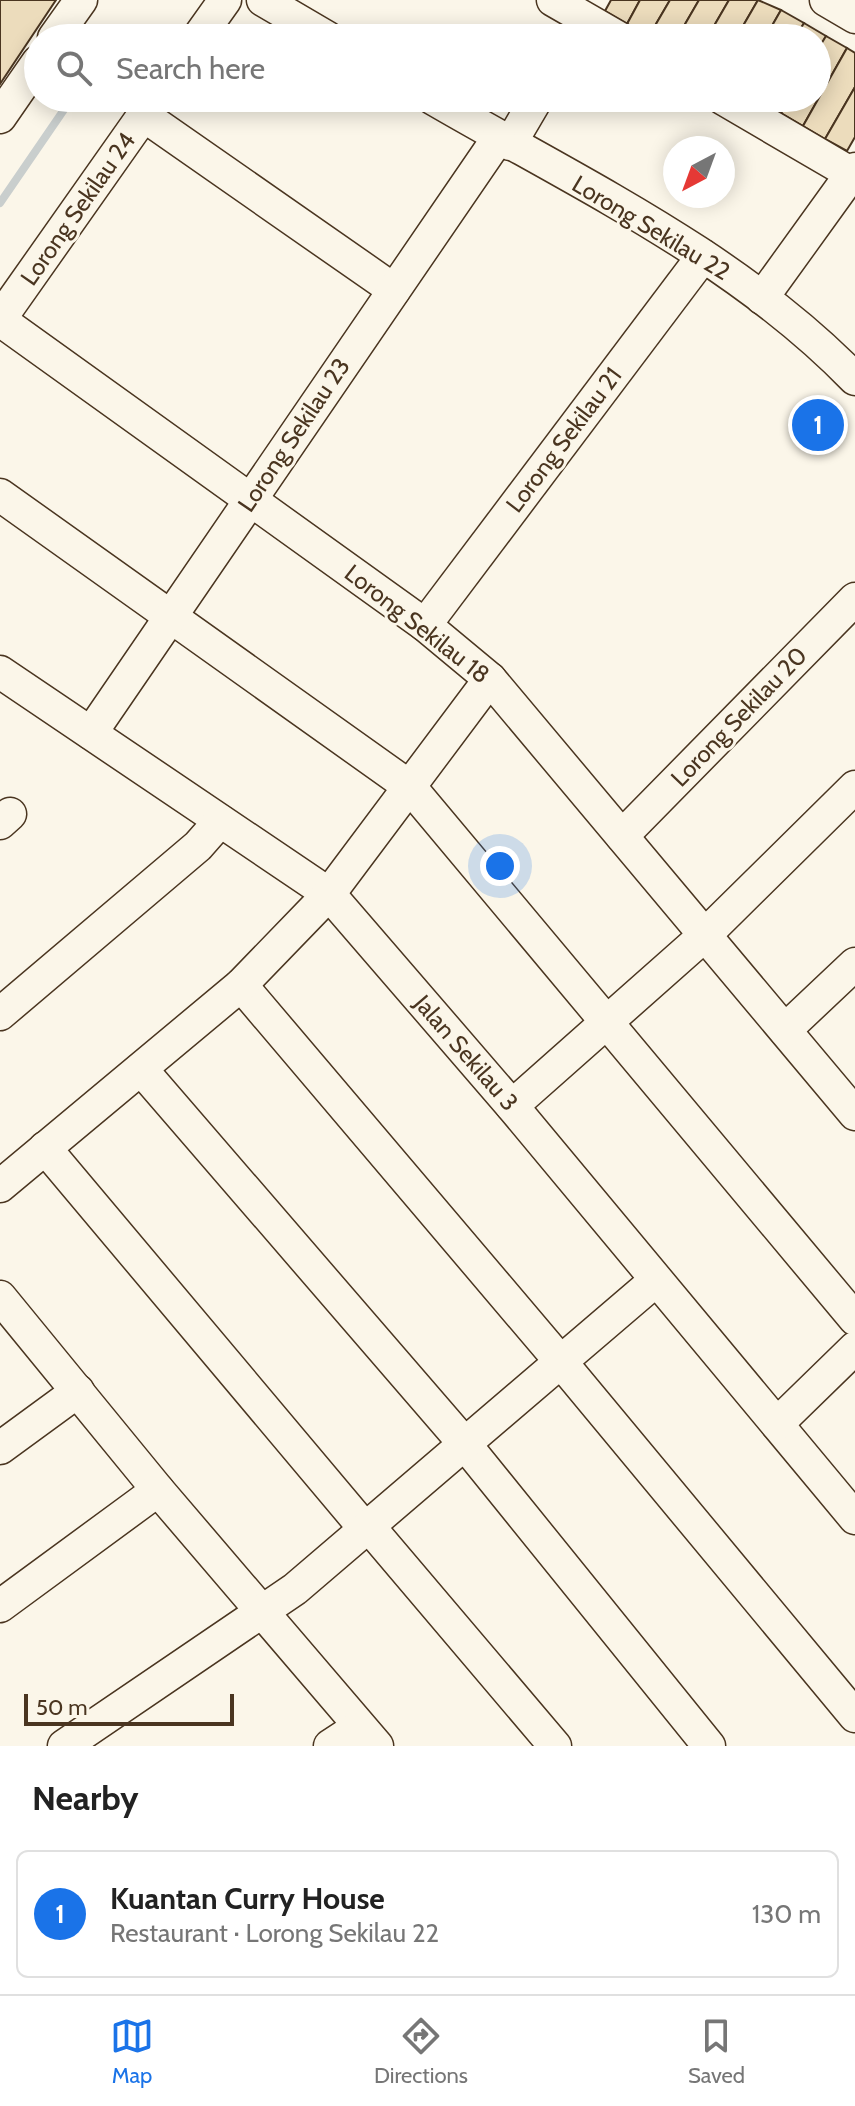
<!DOCTYPE html>
<html lang="en">
<head>
<meta charset="utf-8">
<style>
	:root { --surface:#fff; --page:#f6f6f6; --text:#222; --muted:#767676; --line:#e0e0e0; --accent:#1a73e8 }
	body { margin:0; font-family:Cabin,sans-serif; background:var(--page); color:var(--text) }
	.compass { position:absolute; left:663px; top:136px; width:72px; height:72px; border-radius:50%; background:var(--surface); box-shadow:0 4px 20px #0003; rotate:221deg }
	.scale { position:absolute; left:24px; bottom:20px; width:210px; box-sizing:border-box; padding-left:8px; border:4px solid #4a3520; border-top:0; font-size:22px; line-height:28px; white-space:nowrap; color:#4a3520; -webkit-text-stroke:6px #fbf6e9; paint-order:stroke }
	.you { position:absolute; left:500px; top:866px; width:28px; height:28px; margin:-20px; border:6px solid #fff; border-radius:50%; background:#1a73e8; box-shadow:0 0 0 12px #1a73e833 }
	.badge { display:grid; place-items:center; width:52px; height:52px; border-radius:50%; background:var(--accent); color:#fff; font-size:26px; font-weight:700 }
	.pin { position:absolute; translate:-50% -50%; border:4px solid #fff; box-shadow:0 2px 8px #0006 }
	.list { margin:0; padding:0; list-style:none }
	h2 { display:flex; justify-content:space-between; align-items:center; height:104px; margin:0; padding:0 32px; font-size:34px }
	h2 small { font-size:26px; font-weight:400; color:var(--muted) }
	.list li { display:grid; grid-template-columns:52px 1fr auto; gap:24px; align-items:center; box-sizing:border-box; height:128px; margin:0 16px 16px; padding:0 16px; border:2px solid var(--line); border-radius:12px }
	.list b { display:block; font-size:30px; white-space:nowrap }
	.list p { margin:0; font-size:26px; white-space:nowrap; color:var(--muted) }
	.list em { font-size:26px; font-style:normal; color:var(--muted) }
	.icon { flex:none; width:44px; height:44px; fill:none; stroke:currentColor; stroke-width:2; stroke-linecap:round; stroke-linejoin:round }
	.map { position:relative; flex:none; width:855px; height:1746px; overflow:hidden }
	.search { position:absolute; background:var(--surface); box-shadow:0 4px 20px #0003; left:24px; right:24px; top:24px; height:88px; display:flex; align-items:center; gap:20px; box-sizing:border-box; padding:0 28px; border-radius:44px; color:var(--muted); font-size:30px }
	.sheet { height:248px; background:var(--surface) }
	nav { display:flex; justify-content:space-around; align-items:center; box-sizing:border-box; height:112px; border-top:2px solid var(--line); background:var(--surface); font-size:22px; color:var(--muted) }
	nav a { display:grid; justify-items:center; gap:4px }
	nav .on { color:var(--accent) }
	.map>svg:first-child { display:block }
	.lines { fill:none; stroke-linecap:round; stroke-linejoin:round }
	.stream { stroke:#c9cecd; stroke-width:8 }
	.building { fill:#ecdcbc; stroke:#4a3520; stroke-width:2 }
	.minor-casing { stroke:#4a3520; stroke-width:35 }
	.minor { stroke:#fbf6e9; stroke-width:32 }
	.labels { text-anchor:middle; stroke-width:6; stroke-linejoin:round; paint-order:stroke }
	.street-label { font-size:24px; fill:#4a3520; stroke:#fbf6e9 }
</style>
</head>
<body>
<div class="map">
<svg width="855" height="1746" viewBox="0 0 855 1746">
	<rect width="100%" height="100%" fill="#fbf6e9"/>
	<g class="lines">
		<path class="stream" d="M0,203L72,98"/>
	</g>
	<g class="building">
		<path d="M0,0H56L0,84Z"/>
		<path d="M611,0H640L627,24L605,11Z"/>
		<path d="M640,0H670L649,36L627,24Z"/>
		<path d="M670,0H699L677,38H652L649,36Z"/>
		<path d="M699,0H729L707,38H677Z"/>
		<path d="M729,0H758L736,38H707Z"/>
		<path d="M758,0L781,10L765,38H736Z"/>
		<path d="M781,10L804,23L795,38H765Z"/>
		<path d="M804,23L826,36L817,51V38H795Z"/>
		<path d="M826,36L847,48L803,126L781,113L790,98H817V51Z"/>
		<path d="M847,48L855,53V87L825,139L803,126Z"/>
		<path d="M855,87V137L847,151L825,139Z"/>
		<path d="M760,98H790L781,113Z"/>
	</g>
	<g class="lines">
		<defs>
			<g id="minor">
				<path d="M263,0L328,38"/>
				<path d="M553,0L619,38"/>
				<path d="M826,0L855,17"/>
				<path d="M54,38L81,0"/>
				<path d="M198,38L225,0"/>
				<path d="M432,98C576,182 737,257 855,379"/>
				<path d="M722,98L852,174"/>
				<path d="M143,115L394,290"/>
				<path d="M0,117L38,62"/>
				<path d="M510,144L537,98"/>
				<path d="M762,298L855,169"/>
				<path d="M0,319L155,99"/>
				<path d="M0,320L425,625L490,679L855,1114"/>
				<path d="M0,495L410,787L855,1319"/>
				<path d="M425,625L703,256"/>
				<path d="M0,672L329,894L512,1106L855,1518"/>
				<path d="M91,733L499,137"/>
				<path d="M0,823L10,814"/>
				<path d="M622,836L855,599"/>
				<path d="M241,985L561,1362L855,1716"/>
				<path d="M0,1014L198,846L220,821"/>
				<path d="M785,1030L855,964"/>
				<path d="M141,1069L464,1443L709,1746"/>
				<path d="M512,1106L705,935L855,787"/>
				<path d="M45,1148L367,1531"/>
				<path d="M0,1186L241,985L329,894L490,679"/>
				<path d="M0,1297L158,1490L377,1746"/>
				<path d="M777,1424L855,1348"/>
				<path d="M0,1448L78,1391"/>
				<path d="M370,1528L555,1746"/>
				<path d="M0,1606L158,1490"/>
				<path d="M64,1746L295,1589L655,1281"/>
				<path d="M330,1746L359,1727"/>
			</g>
		</defs>
		<use href="#minor" class="minor-casing"/>
		<use href="#minor" class="minor"/>
	</g>
	<g class="labels">
		<g class="street-label">
			<text transform="translate(78 209) rotate(-55)" y="8">Lorong Sekilau 24</text>
			<text transform="translate(651 228) rotate(31)" y="8">Lorong Sekilau 22</text>
			<text transform="translate(294 435) rotate(-56)" y="8">Lorong Sekilau 23</text>
			<text transform="translate(564 440) rotate(-53)" y="8">Lorong Sekilau 21</text>
			<text transform="translate(417 624) rotate(38)" y="8">Lorong Sekilau 18</text>
			<text transform="translate(739 717) rotate(-46)" y="8">Lorong Sekilau 20</text>
			<text transform="translate(466 1053) rotate(49)" y="8">Jalan Sekilau 3</text>
		</g>
	</g>
</svg>
<svg class="compass" viewBox="-18 -18 36 36"><path d="M0-13l5 13h-10z" fill="#e53935"/><path d="M0 13l5-13h-10z" fill="#767676"/></svg>
<div class="scale">50 m</div>
<div class="you"></div>
<div class="pin badge" style="left:818px;top:425px">1</div>
<div class="search"><svg class="icon" aria-label="search" viewBox="0 0 24 24"><circle cx="10" cy="10" r="6"/><path d="M15 15l6 6"/></svg>Search here</div>
</div>
<section class="sheet">
<h2>Nearby<small></small></h2>
<ul class="list">
<li><span class="badge">1</span><div><b>Kuantan Curry House</b><p>Restaurant · Lorong Sekilau 22</p></div><em>130 m</em></li>
</ul>
</section>
<nav>
<a class="on"><svg class="icon" aria-label="map" viewBox="0 0 24 24"><path d="M3 6l6-2 6 2 6-2v14l-6 2-6-2-6 2zM9 4v14M15 6v14"/></svg>Map</a>
<a><svg class="icon" aria-label="directions" viewBox="0 0 24 24"><path d="M12 3l9 9-9 9-9-9zM9 14v-3h6M13 9l2 2-2 2"/></svg>Directions</a>
<a><svg class="icon" aria-label="saved" viewBox="0 0 24 24"><path d="M7 4h10v16l-5-4-5 4z"/></svg>Saved</a>
</nav>
</body>
</html>
